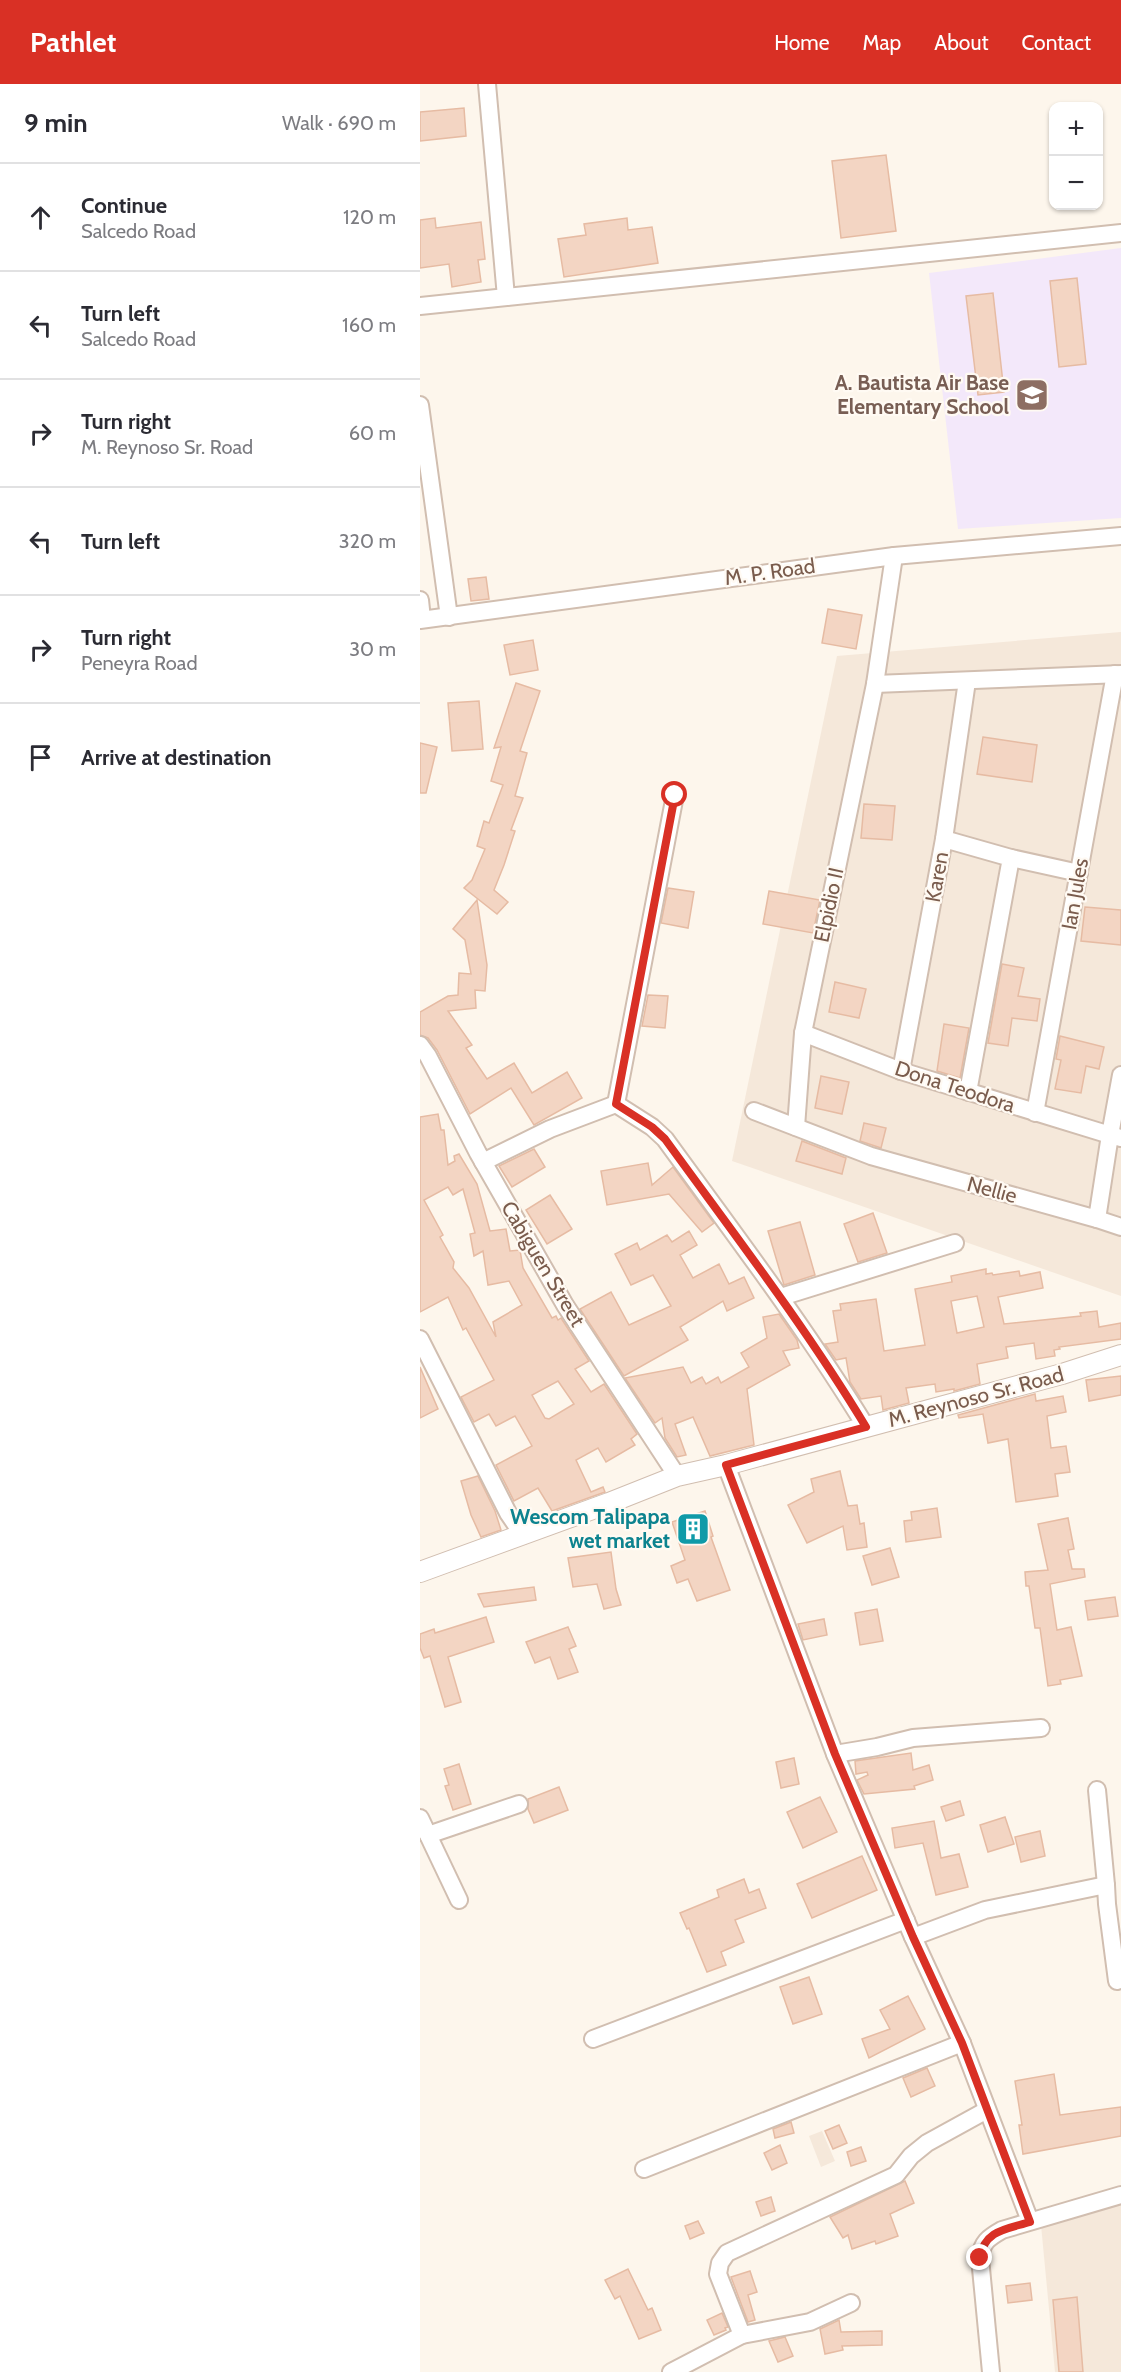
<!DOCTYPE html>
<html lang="en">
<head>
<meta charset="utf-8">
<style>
	:root { --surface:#fff; --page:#f2f2f3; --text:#2b2b33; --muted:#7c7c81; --line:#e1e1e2; --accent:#d93025 }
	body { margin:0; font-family:Cabin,sans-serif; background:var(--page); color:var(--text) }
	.controls { position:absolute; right:18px; top:18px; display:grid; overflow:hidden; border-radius:12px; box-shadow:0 2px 4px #0004 }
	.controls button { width:54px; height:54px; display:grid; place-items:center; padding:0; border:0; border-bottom:2px solid var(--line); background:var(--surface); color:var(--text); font:30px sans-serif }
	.stop { position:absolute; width:18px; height:18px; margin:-14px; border:4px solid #d93025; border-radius:50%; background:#fff }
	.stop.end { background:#d93025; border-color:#fff; box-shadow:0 2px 6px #0008 }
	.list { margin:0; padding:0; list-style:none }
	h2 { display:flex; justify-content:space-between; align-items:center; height:78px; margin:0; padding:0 24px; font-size:26px }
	h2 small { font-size:20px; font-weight:400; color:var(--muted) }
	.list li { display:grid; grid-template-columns:39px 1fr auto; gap:18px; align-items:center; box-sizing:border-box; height:108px; padding:0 24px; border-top:2px solid var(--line) }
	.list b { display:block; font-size:22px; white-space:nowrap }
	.list p { margin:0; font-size:20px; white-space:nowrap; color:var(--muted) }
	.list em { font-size:20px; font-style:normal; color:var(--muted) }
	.icon { flex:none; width:33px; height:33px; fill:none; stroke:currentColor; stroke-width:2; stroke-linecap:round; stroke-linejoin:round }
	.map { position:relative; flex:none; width:701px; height:2288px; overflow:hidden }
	header { display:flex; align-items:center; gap:36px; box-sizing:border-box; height:84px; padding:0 30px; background:var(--accent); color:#fff }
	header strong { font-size:28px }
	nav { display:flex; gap:33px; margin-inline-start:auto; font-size:21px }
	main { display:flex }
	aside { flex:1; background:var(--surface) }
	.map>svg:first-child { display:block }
	.residential { fill:#f5e8da }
	.education { fill:#f3e8fa }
	.building { fill:#f3d5c3; stroke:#e6bba3; stroke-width:1.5; fill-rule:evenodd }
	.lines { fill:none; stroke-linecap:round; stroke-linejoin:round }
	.minor-casing { stroke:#d1beb0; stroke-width:20 }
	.tertiary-casing { stroke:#d1beb0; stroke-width:22 }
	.minor { stroke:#fff; stroke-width:16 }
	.tertiary { stroke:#fff; stroke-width:20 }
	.route { stroke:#d93025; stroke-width:8 }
	.labels { text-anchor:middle; stroke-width:4.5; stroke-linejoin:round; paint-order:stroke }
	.education-label { font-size:21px; font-weight:bold; fill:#785e54; stroke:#fffaf3; text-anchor:end }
	.street-label { font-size:21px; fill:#7a5c4d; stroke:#fffaf3 }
	.culture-label { font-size:21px; font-weight:bold; fill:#0d838f; stroke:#fffaf3; text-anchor:end }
</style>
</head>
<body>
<header>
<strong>Pathlet</strong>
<nav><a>Home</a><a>Map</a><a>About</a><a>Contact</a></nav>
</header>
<main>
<aside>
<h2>9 min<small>Walk · 690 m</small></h2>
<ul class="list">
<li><svg class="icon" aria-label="ahead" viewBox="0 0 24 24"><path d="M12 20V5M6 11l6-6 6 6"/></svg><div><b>Continue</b><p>Salcedo Road</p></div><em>120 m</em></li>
<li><svg class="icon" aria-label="left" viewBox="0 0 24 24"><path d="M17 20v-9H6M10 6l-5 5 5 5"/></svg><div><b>Turn left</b><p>Salcedo Road</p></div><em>160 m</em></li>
<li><svg class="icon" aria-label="right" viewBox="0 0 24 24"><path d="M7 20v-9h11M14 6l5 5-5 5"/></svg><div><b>Turn right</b><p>M. Reynoso Sr. Road</p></div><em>60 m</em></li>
<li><svg class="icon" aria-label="left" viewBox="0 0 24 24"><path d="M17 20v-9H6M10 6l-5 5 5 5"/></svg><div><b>Turn left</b></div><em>320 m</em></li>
<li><svg class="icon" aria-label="right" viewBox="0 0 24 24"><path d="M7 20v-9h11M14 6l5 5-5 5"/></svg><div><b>Turn right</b><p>Peneyra Road</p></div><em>30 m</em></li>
<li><svg class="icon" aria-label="arrive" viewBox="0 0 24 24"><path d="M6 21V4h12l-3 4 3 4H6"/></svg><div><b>Arrive at destination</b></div></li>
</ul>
</aside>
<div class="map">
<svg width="701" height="2288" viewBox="0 0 701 2288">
	<rect width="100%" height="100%" fill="#fdf6ec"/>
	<g class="residential">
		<path d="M701,548V1212L312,1077L417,572Z"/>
		<path d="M402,2047L415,2077L401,2083L389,2052Z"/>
		<path d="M701,2121V2288H635L621,2141Z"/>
	</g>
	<path class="education" d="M701,164V434L538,445L509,189Z"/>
	<g class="building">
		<path d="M44,24L46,52L0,57V28Z"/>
		<path d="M466,71L476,147L421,154L412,77Z"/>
		<path d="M15,134L16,144L61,138L65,175L58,176L61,198L32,203L29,180L0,184V136Z"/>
		<path d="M207,134L208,146L232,143L238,179L144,193L138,155L166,151L164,140Z"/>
		<path d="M657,194L666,280L639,283L630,197Z"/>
		<path d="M573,209L584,308L558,311L546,212Z"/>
		<path d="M66,493L69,515L51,517L48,495Z"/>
		<path d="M408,525L442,531L436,565L402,559Z"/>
		<path d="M113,556L118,586L90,591L84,561Z"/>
		<path d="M96,599L120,607L100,667L107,669L95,712L103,714L91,746L95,747L84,781L74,806L88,818L77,830L44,804L52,796L65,765L57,762L64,737L69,739L83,701L71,697L81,663L74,664Z"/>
		<path d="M59,617L63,665L32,667L28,619Z"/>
		<path d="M563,653L617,661L612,698L557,690Z"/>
		<path d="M0,659L17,663L6,709H0Z"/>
		<path d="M444,720L475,722L472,756L441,754Z"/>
		<path d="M248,804L274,808L268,844L241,839Z"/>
		<path d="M349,807L400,816L393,849L343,840Z"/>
		<path d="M57,816L67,881L65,907L55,906L56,924L28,927L52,961L46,964L67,995L94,979L112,1009L147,988L162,1014L114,1041L91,1004L50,1030L17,966L8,954L0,951V928L28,912L38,911L39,889L51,890L45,856L33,845Z"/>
		<path d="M665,823L701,826V861L661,857Z"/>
		<path d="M582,880L604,884L598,912L620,915L617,937L592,934L588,962L568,959Z"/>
		<path d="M415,898L446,905L439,934L409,928Z"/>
		<path d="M228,911L248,912L245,944L222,942Z"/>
		<path d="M524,940L549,944L540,994L517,987Z"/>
		<path d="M640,952L684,963L679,985L666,982L661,1009L635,1005L641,976L636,975Z"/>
		<path d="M401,992L429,998L422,1030L395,1024Z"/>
		<path d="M18,1030L21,1046H24L28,1081L35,1077L34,1072L39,1070L57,1100L70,1147L86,1145L90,1167L100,1166L103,1184L132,1234L136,1232L138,1236L141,1234L169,1277L155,1285L171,1308L184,1300L217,1350L211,1355L215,1361L186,1378L178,1364L156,1376L171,1408L183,1403L185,1408L132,1427L118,1404L94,1417L76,1381L112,1362L95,1332L76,1342L69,1330L54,1338L41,1313L74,1296L46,1244L43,1246L28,1213L0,1228V1033ZM28,1103L33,1111L43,1105L55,1149L50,1150L54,1172L63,1167L68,1201L89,1197L102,1221L73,1238L76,1253L49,1204L33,1184L34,1178L20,1153L23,1151L4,1116ZM138,1297L154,1320L129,1335L125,1334L112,1311Z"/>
		<path d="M444,1039L466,1044L461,1064L440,1057Z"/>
		<path d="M382,1057L426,1074L422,1090L376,1077Z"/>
		<path d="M114,1065L125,1083L92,1103L79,1082Z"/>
		<path d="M228,1079L232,1101L253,1083L294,1139L282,1148L249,1110L187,1121L181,1087Z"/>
		<path d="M130,1111L152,1145L127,1160L106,1126Z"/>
		<path d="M453,1129L467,1169L438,1178L424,1140Z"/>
		<path d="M380,1138L395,1191L364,1201L348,1147Z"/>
		<path d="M269,1147L277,1161L260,1171L273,1194L299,1180L309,1200L324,1193L334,1214L307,1227L303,1217L260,1243L268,1256L204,1292L160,1225L191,1208L209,1241L251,1222L233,1191L211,1201L195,1170L217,1159L220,1166L247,1151L252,1158Z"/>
		<path d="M566,1185V1190L572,1189L573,1191L599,1187L600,1192L620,1188L623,1204L578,1213L584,1240L661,1232L660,1229L677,1227L679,1243L701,1239V1255L639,1263L640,1265L634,1266L635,1272L616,1275L614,1259L586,1263L588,1274L557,1280L560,1300L534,1307V1305L516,1308L515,1300L486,1304L489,1319L463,1326L461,1312L441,1315L430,1298L426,1274L416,1276L405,1260L418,1258L413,1227L421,1226L420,1220L456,1215L464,1267L505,1261L495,1205L532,1198L531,1192ZM557,1212L564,1243L537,1249L531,1217Z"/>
		<path d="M359,1230L377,1256L379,1264L363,1267L370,1281L327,1305L334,1361L290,1372L273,1333L255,1340L266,1371L257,1373L245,1354L242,1334L235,1339L205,1294L263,1283L271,1299L282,1293L286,1300L298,1293L301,1299L329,1283L321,1269L347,1254L343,1233Z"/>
		<path d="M0,1283L18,1325L0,1334Z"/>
		<path d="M701,1292V1311L669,1317L666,1296Z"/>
		<path d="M615,1310L616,1317L643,1312L646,1328L627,1332L631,1364L646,1362L650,1388L635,1390L638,1412L596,1418L588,1355L568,1359L563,1330L539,1334L538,1331Z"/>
		<path d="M420,1387L428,1422L437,1421L440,1440L444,1439L447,1463L427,1466L423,1442L387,1459L368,1421L394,1408L391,1395Z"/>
		<path d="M58,1392L75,1427L81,1446L61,1453L51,1431L41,1397Z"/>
		<path d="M517,1424L521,1453L486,1458L484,1437L492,1436L491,1428Z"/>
		<path d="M285,1427L293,1452L291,1453L310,1506L277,1517L268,1495L257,1499L251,1482L265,1476L252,1438Z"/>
		<path d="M648,1434L654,1465L648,1466L652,1485H664L665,1493L630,1500L637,1546L651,1543L662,1592L640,1596L641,1600L628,1602L620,1544H615L609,1502H606L605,1488L628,1486L618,1440Z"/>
		<path d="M470,1464L479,1493L452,1501L443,1472Z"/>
		<path d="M191,1468L196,1505L201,1521L184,1525L177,1500L153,1503L148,1474Z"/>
		<path d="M114,1503L116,1516L64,1523L58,1510Z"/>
		<path d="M695,1513L698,1532L668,1536L665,1517Z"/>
		<path d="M457,1525L463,1557L440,1561L435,1529Z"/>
		<path d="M66,1533L74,1558L28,1573L41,1618L25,1623L10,1572L4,1574L0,1564V1550L14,1545L15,1549Z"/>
		<path d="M404,1535L407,1551L383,1556L378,1540Z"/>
		<path d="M148,1543L156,1562L149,1565L158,1588L138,1595L130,1573L115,1579L106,1558Z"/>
		<path d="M491,1669L493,1686L509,1681L513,1696L494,1702L495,1705L444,1710L437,1696L448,1691L447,1688L436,1690L435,1677Z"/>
		<path d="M374,1674L379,1700L361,1704L356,1678Z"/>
		<path d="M39,1680L51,1720L33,1726L25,1702L29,1701L24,1685Z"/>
		<path d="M139,1703L148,1726L114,1739L108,1725V1715Z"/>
		<path d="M400,1713L417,1748L383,1764L367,1728Z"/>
		<path d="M540,1717L544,1731L526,1737L521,1723Z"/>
		<path d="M585,1733L594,1760L568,1768L560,1741Z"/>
		<path d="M514,1737L521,1774L539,1770L548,1803L516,1811L503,1759L475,1764L472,1744Z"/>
		<path d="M620,1747L625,1772L601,1778L595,1753Z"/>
		<path d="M442,1772L457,1806L392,1834L377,1800Z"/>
		<path d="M324,1795L329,1809L339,1805L346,1824L315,1836L324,1858L301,1868L306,1881L287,1888L269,1844L267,1845L260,1829L299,1813L297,1806Z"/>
		<path d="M389,1893L402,1930L373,1940L360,1903Z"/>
		<path d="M488,1912L505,1945L449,1974L442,1955L470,1945L460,1926Z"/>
		<path d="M507,1984L515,2002L491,2013L483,1994Z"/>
		<path d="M634,1990L640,2031L701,2023V2052L603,2070L599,2041H602L595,1997Z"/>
		<path d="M371,2038L374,2049L355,2054L353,2045Z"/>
		<path d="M419,2041L427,2059L413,2065L405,2047Z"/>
		<path d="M360,2061L367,2079L352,2086L344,2069Z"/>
		<path d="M441,2063L446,2077L431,2082L427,2068Z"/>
		<path d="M485,2097L494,2119L470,2130L478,2152L456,2160L455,2157L432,2165L428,2151L423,2154L410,2133Z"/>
		<path d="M351,2113L355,2127L341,2132L336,2118Z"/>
		<path d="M278,2137L284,2149L270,2155L265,2142Z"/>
		<path d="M208,2185L228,2226L232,2224L241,2246L219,2255L200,2212L195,2215L185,2196Z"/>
		<path d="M330,2187L337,2208L328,2211L335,2236L328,2238L311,2193Z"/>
		<path d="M610,2199L612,2216L588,2219L586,2202Z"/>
		<path d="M657,2213L663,2288H639L633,2216Z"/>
		<path d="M302,2229L308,2243L305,2244L306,2246L294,2251L287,2236Z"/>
		<path d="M419,2236L421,2248L462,2247V2261L422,2262L423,2266L405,2270L400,2245Z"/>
		<path d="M365,2253L373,2272L358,2278L349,2257Z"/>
	</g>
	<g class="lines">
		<defs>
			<g id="minor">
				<path d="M67,0L86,213"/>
				<path d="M0,222L701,149"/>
				<path d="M0,321L29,533"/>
				<path d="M0,516L2,535"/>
				<path d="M0,536L474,472L701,452"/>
				<path d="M455,600L701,590"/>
				<path d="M255,711L196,1020L232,1043L245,1055C314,1150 385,1243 446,1343"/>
				<path d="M524,755L591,774L548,1008"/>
				<path d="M591,774L659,789"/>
				<path d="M383,949L481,987L690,1051L701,991"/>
				<path d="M0,961L8,972L58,1069L145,1221L257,1392"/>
				<path d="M481,987L524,755L547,597"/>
				<path d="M334,1027L451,1072L677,1135L690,1051L701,1054"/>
				<path d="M615,1029L695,590"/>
				<path d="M376,1043L383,949L455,600L474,472"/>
				<path d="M63,1078L130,1045L196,1020"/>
				<path d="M677,1135L701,1143"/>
				<path d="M361,1213L535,1159"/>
				<path d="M0,1255L88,1429L103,1451"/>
				<path d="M306,1381L415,1670L493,1853L542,1959L610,2137"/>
				<path d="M415,1670L457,1663L493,1654L621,1644"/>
				<path d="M677,1706L686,1801"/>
				<path d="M0,1734L39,1816"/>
				<path d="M8,1751L99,1720"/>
				<path d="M493,1853L565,1826L686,1801L687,1820L697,1897"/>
				<path d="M173,1955L486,1836"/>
				<path d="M224,2085L542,1959"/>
				<path d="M322,2251L298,2190L300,2179L307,2169L476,2091L491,2072L507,2059L567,2026"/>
				<path d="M251,2288L322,2251L390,2238L431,2219"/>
				<path d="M571,2288L560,2174C562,2158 568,2154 582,2146L701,2111"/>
			</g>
			<path id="tertiary" d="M0,1488L189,1419L257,1392L306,1381L642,1290L701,1271"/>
		</defs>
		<use href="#minor" class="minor-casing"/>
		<use href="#tertiary" class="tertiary-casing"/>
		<use href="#minor" class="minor"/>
		<use href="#tertiary" class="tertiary"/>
	</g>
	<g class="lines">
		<path class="route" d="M255,711L196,1020L232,1043L245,1055C314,1150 385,1242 446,1343L306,1381L415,1670L493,1853L542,1959L610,2138C587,2145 564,2146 560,2174"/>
	</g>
	<defs>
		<symbol id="school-square" viewBox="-11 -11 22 22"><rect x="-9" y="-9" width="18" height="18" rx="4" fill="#8d6e63" stroke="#fffaf3"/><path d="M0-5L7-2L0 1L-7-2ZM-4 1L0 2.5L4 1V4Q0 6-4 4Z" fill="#fff"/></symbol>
		<symbol id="building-square" viewBox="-11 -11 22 22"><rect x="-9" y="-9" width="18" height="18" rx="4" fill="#0f9aa8" stroke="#fffaf3"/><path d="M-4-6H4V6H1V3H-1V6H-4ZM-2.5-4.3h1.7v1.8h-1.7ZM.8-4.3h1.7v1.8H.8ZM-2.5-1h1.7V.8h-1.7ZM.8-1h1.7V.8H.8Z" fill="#fff"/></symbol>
	</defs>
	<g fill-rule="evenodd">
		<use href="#school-square" x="593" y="292" width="38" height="38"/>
		<use href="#building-square" x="254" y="1426" width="38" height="38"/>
	</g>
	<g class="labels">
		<g class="education-label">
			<text x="589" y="306">A. Bautista Air Base<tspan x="589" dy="24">Elementary School</tspan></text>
		</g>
		<g class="street-label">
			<text transform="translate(350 488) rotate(-8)" y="7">M. P. Road</text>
			<text transform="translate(517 793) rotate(-80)" y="7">Karen</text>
			<text transform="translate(655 810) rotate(-80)" y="7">Ian Jules</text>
			<text transform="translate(409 821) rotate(-78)" y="7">Elpidio II</text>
			<text transform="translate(535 1003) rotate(18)" y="7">Dona Teodora</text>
			<text transform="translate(572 1106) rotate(15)" y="7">Nellie</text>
			<text transform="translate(123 1180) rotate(59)" y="7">Cabiguen Street</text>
			<text transform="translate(556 1313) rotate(-15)" y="7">M. Reynoso Sr. Road</text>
		</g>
		<g class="culture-label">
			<text x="250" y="1440">Wescom Talipapa<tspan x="250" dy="24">wet market</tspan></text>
		</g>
	</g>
</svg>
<div class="controls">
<button>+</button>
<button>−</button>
</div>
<div class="stop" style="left:255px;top:711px"></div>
<div class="stop end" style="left:560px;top:2174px"></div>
</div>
</main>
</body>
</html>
